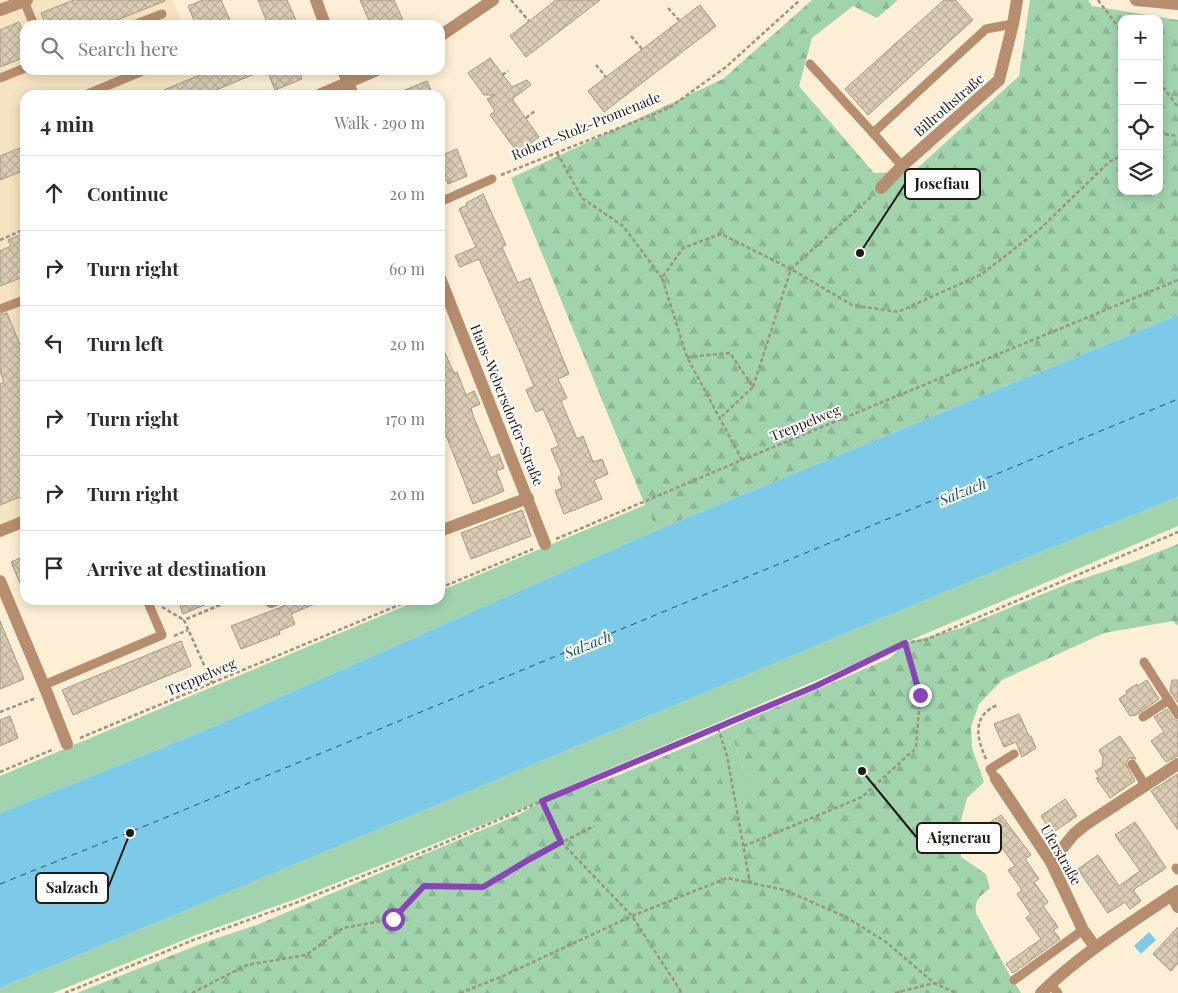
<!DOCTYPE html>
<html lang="en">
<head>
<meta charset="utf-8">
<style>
	:root { --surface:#fff; --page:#f7f7f7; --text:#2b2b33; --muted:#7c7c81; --line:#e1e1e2 }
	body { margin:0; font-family:"Playfair Display",serif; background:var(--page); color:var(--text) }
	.controls { position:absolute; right:15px; top:15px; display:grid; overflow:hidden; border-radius:10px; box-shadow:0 2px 12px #0003 }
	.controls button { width:45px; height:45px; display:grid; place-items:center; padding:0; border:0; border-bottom:1px solid var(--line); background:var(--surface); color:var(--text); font:25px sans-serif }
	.stop { position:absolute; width:15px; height:15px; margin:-11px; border:4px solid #8a44b8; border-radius:50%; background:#fff }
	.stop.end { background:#8a44b8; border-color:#fff; box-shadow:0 1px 5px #0008 }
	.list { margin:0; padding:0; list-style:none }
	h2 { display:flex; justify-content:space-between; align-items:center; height:65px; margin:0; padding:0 20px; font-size:21px }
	h2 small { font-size:16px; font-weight:400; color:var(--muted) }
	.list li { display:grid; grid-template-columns:32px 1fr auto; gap:15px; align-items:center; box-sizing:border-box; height:75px; padding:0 20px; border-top:1px solid var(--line) }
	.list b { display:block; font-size:19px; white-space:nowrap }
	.list em { font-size:16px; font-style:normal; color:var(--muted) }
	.icon { flex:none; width:28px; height:28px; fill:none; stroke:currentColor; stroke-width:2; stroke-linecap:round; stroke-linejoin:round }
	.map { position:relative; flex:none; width:1178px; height:993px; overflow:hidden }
	.search { position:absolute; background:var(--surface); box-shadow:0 2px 12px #0003; left:20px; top:20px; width:425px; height:55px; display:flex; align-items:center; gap:12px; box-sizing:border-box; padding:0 18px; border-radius:15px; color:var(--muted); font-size:19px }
	.panel { position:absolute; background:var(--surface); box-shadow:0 2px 12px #0003; left:20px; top:90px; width:425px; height:515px; border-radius:15px }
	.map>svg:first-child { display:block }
	.built { fill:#f5e3c2 }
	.green { fill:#a1d4ad }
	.forest { fill:url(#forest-firs); fill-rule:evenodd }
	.water { fill:#7ccae8 }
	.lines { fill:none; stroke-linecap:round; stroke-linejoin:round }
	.ferry { stroke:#16566b; stroke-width:1; stroke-dasharray:6 5; stroke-linecap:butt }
	.building { fill:url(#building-cross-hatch); stroke:#a69981 }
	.path { stroke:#9d9381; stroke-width:2.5; stroke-dasharray:4 2.5; stroke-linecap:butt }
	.service { stroke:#b78d6f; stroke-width:9 }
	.minor { stroke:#b78d6f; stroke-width:12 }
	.route { stroke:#8a44b8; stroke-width:6 }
	.labels { text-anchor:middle; stroke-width:4; stroke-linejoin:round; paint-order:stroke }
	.street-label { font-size:14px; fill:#201b12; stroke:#fefefe }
	.water-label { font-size:15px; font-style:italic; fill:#16566b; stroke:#fefefe }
	.leader { fill:none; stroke:#201b12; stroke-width:2 }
	.callout-dot { fill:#201b12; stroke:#fefefe; stroke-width:2 }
	.callout { fill:#fefefe; stroke:#201b12; stroke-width:2 }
	.callout-label { font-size:15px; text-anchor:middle; font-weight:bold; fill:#201b12 }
</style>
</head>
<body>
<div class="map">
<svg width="1178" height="993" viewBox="0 0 1178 993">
	<defs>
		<pattern id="forest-firs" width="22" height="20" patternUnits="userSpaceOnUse" patternTransform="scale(1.25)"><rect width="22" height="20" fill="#a1d4ad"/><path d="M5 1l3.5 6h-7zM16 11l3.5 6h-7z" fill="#8ab594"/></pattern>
		<pattern id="building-cross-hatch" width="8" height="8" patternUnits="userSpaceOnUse" patternTransform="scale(1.25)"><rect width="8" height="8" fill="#dbcdb4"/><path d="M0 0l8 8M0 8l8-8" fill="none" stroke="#bcaf9a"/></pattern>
	</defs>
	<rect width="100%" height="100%" fill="#fdefd5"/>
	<path class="built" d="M0,0H172L183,25H25V70H203L215,95H25V515L0,524Z"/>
	<g class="green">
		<path d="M1178,497V526L555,792L542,801L296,899L196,935L53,993H0V988L1002,568Z"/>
		<path d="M645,505L657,530L201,732L0,813V776L419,600H440V591Z"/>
		<path d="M744,721L734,742L742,767L752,782L755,792L750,800L733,810L725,792L698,742Z"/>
	</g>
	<g class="forest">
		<path d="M812,0H898L877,18L853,6L812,38L799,86L874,173L913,172L1019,76L1030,0H1088L1092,6L1178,20V315L657,530L645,505L511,178L723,79ZM1122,19H1159V191H1122Z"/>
		<path d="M1178,544V626L1173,621L1104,633L1002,680L979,704L971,727L972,748L984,782L967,798L960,824L961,857L986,874L990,888C981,896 974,899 976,913L1009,974L1021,993H77L203,943L259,924L518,815L542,801L619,775L698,742L713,759L733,809L750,800L755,792L752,782L742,767L734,742L744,721L890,658L905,643L961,628L1067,584L1130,563Z"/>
	</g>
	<g class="water">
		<path d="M1178,315V497L1002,568L0,988V813L201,732L657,530Z"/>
		<path d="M1149,932L1156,940L1141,954L1134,946Z"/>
	</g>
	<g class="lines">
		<path class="ferry" d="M0,884L145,826L1178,399"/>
	</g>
	<g class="building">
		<path d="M74,0H165V1L104,25H46L41,13Z"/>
		<path d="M203,0H221L232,25H196L188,6Z"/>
		<path d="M258,0H287L298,25H268Z"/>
		<path d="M360,0H394L405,25H371Z"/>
		<path d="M556,0H600L526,57L510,36Z"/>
		<path d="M944,0H955L973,20L868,115L845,89Z"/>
		<path d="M700,5L716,26L604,112L588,91Z"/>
		<path d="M19,22L25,37V57L0,67V30Z"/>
		<path d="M490,58L512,87L527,80L531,85L512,99L539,137L518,153L490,115L495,111L487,99L495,95H484L468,73Z"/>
		<path d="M212,70H264L204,95H152Z"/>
		<path d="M267,70H299L302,79L275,90Z"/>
		<path d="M427,81L433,95H393Z"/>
		<path d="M25,146V170L0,180V156Z"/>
		<path d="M457,149L467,176L448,184L447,180L440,182V156Z"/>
		<path d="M483,194L506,245L502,247L518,283L530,278L569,374L558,379L567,398L561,401L577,439L583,436L593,462L602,459L608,474L594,480L602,499L564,514L555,491L562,488L558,477L562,475L551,449L559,446L543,409L536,412L526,390L534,386L521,355L479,259L460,267L455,256L476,247L459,209L467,205L466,203Z"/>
		<path d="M25,233V276L0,286V251L11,246L8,240Z"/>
		<path d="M7,313L25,357V495L0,505V384L4,382L0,371V315Z"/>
		<path d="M440,342L454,373L457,372L466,395L474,391L480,404L471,408L474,418L491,458L499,454L504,468L496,471L504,491L473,504L444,430L440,432Z"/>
		<path d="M522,510L531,536L471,559L461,533Z"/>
		<path d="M25,556V595L11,562Z"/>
		<path d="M178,600H216L183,614Z"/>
		<path d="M294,600H324L291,614L295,624L279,631L280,634L241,649L231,626L279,608Z"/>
		<path d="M0,621L24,679L0,689Z"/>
		<path d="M181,641L191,666L73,715L62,690Z"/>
		<path d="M1147,680L1159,699L1136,715L1130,716L1119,699L1127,693L1126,691L1137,684L1138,686Z"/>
		<path d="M1172,680H1178V703L1170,691Z"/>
		<path d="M1167,709L1173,719L1178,721V756L1166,762L1151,741L1164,732L1154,717Z"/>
		<path d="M1019,714L1029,736H1031L1036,748L1022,757L1016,742L1004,747L994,724Z"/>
		<path d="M10,716L18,738L0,746V720Z"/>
		<path d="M1120,736L1136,759L1129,758L1126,764L1135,781L1110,798L1096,778L1099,777L1095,771L1102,767L1103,757L1099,750Z"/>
		<path d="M1178,774V830L1151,791Z"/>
		<path d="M1065,799L1077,816L1052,833L1041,816Z"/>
		<path d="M1001,815L1031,855L1025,859L1039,879L1034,882L1048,902L1043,906L1058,927L1053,930L1060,939L1013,973L1006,964L1041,939L1026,918L1031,914L1017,894L1022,890L1008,870L1015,866L986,825Z"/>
		<path d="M1135,822L1166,868L1133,890L1141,901L1130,909L1125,902L1108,913L1078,869L1098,855L1119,886L1140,871L1115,835Z"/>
		<path d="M1178,927V963L1171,971L1153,954Z"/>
	</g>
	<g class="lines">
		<g class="path">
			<path d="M511,0L529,21"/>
			<path d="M1098,0L1122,32"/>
			<path d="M668,8L679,20"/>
			<path d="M631,36L642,49"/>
			<path d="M596,65L606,77"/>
			<path d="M502,75L508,71"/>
			<path d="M1159,82L1178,107"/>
			<path d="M526,118L536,110"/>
			<path d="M1159,136L1163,134L1178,136"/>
			<path d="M557,153L582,198L623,226L662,278"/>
			<path d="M501,175L669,108L726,67L800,0"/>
			<path d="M0,240L25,229"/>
			<path d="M687,357L730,353L753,387L719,419"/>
			<path d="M753,387L791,269L872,196"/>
			<path d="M742,460L687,357L662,278L683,248L721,234L791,269L852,305L898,312L982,274L1041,228L1109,162L1122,155"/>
			<path d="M556,539L742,460L1178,280"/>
			<path d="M440,588L533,549"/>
			<path d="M162,607L184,620"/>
			<path d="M174,636L188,630"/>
			<path d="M212,683L184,620L232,600"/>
			<path d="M0,712L36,698"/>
			<path d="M718,728L727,756L750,883"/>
			<path d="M80,738L411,600"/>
			<path d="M986,759C977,738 971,717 997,705"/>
			<path d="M0,772L54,749"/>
			<path d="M542,801L561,842L632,916L682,993"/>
			<path d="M744,846L862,797L916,748L920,695L905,643"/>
			<path d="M65,993L196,939L298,902L428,850L626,765L661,752L762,707L816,686L905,643L925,640L1178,532"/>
			<path d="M192,993L247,965L306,955L343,928L393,919L424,886L483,887L530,859L594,826"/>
			<path d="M460,993L501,977L632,916L727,878L785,890L846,917L886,942L934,983L956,993"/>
			<path d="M895,993L934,983"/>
		</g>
		<g class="service">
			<path d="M24,1L34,25"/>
			<path d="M134,25L162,14"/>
			<path d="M810,64L873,133"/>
			<path d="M0,78L25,68"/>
			<path d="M85,95L145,70"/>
			<path d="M902,166L873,133L986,29L1013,24"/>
			<path d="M440,202L492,179"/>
			<path d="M0,309L24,300L25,301"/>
			<path d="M1144,662L1178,715"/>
			<path d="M44,685L162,635L149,605"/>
			<path d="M1143,717L1169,700"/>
			<path d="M1132,764L1145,785"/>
			<path d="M996,779L990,769L1014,754"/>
			<path d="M1176,868L1178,870"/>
			<path d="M1014,980L1083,930"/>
			<path d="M1050,984L1058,993"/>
		</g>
		<g class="minor">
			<path d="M316,0L325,25"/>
			<path d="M1136,0L1178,4"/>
			<path d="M0,10L27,0"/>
			<path d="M440,36L493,0"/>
			<path d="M343,70L353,95"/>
			<path d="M319,95L377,70"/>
			<path d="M881,188L902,166L999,80L1013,24L1017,0"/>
			<path d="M440,278L545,544"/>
			<path d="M0,531L25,521"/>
			<path d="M440,531L528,498"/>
			<path d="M0,581L47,693L67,744"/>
			<path d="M270,600L271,602L276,600"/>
			<path d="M996,779L1051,862L1083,930L1095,947"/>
			<path d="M1051,862L1074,834L1085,825L1178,764"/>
			<path d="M1172,895L1178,907"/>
			<path d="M1041,993C1082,953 1131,923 1178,891"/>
		</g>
	</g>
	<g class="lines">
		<path class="route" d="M393,919L424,886L483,887L530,859L561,842L542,801L816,686L905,643L920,695"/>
	</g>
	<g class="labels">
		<g class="street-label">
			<text transform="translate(949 105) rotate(-41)" y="5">Billrothstraße</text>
			<text transform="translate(586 126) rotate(-22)" y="5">Robert-Stolz-Promenade</text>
			<text transform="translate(507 405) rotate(68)" y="5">Hans-Webersdorfer-Straße</text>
			<text transform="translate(805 423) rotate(-22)" y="5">Treppelweg</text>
			<text transform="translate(201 677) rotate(-23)" y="5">Treppelweg</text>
			<text transform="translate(1061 855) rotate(60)" y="5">Uferstraße</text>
		</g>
		<g class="water-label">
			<text transform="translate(963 492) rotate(-22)" y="5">Salzach</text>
			<text transform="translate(588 645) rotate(-22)" y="5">Salzach</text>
		</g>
	</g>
	<path class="leader" d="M860 253L905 184M862 771L917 838M130 833L108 888"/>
	<g class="callout-dot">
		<circle cx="860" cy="253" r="5"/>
		<circle cx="862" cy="771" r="5"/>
		<circle cx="130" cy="833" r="5"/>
	</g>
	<g class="callout">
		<rect x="905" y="169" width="75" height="30" rx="5"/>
		<rect x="917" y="823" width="84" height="30" rx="5"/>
		<rect x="36" y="873" width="72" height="30" rx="5"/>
	</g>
	<g class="callout-label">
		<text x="942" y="189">Josefiau</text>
		<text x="959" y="843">Aignerau</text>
		<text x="72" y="893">Salzach</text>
	</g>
</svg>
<div class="controls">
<button>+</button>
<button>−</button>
<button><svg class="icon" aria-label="locate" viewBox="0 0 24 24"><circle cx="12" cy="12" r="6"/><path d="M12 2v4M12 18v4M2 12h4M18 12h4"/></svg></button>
<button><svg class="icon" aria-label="layers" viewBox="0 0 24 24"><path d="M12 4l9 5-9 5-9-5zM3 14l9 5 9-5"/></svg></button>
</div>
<div class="stop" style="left:393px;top:919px"></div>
<div class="stop end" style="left:920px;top:695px"></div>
<div class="search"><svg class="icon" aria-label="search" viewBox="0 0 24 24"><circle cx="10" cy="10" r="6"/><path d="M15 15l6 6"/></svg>Search here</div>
<section class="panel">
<h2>4 min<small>Walk · 290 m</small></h2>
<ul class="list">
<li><svg class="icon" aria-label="ahead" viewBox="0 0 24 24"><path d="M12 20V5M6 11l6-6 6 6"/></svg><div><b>Continue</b></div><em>20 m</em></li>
<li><svg class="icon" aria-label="right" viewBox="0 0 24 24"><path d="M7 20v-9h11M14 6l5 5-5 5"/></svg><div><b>Turn right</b></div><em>60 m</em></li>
<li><svg class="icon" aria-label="left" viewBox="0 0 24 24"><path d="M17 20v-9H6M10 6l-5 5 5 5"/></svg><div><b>Turn left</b></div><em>20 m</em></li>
<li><svg class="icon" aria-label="right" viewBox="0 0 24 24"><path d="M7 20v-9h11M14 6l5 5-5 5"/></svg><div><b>Turn right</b></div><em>170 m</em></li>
<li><svg class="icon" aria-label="right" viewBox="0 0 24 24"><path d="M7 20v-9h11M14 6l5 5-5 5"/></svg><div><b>Turn right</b></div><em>20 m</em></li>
<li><svg class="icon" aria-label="arrive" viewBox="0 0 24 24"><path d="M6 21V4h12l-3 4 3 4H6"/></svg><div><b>Arrive at destination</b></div></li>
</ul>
</section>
</div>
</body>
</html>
